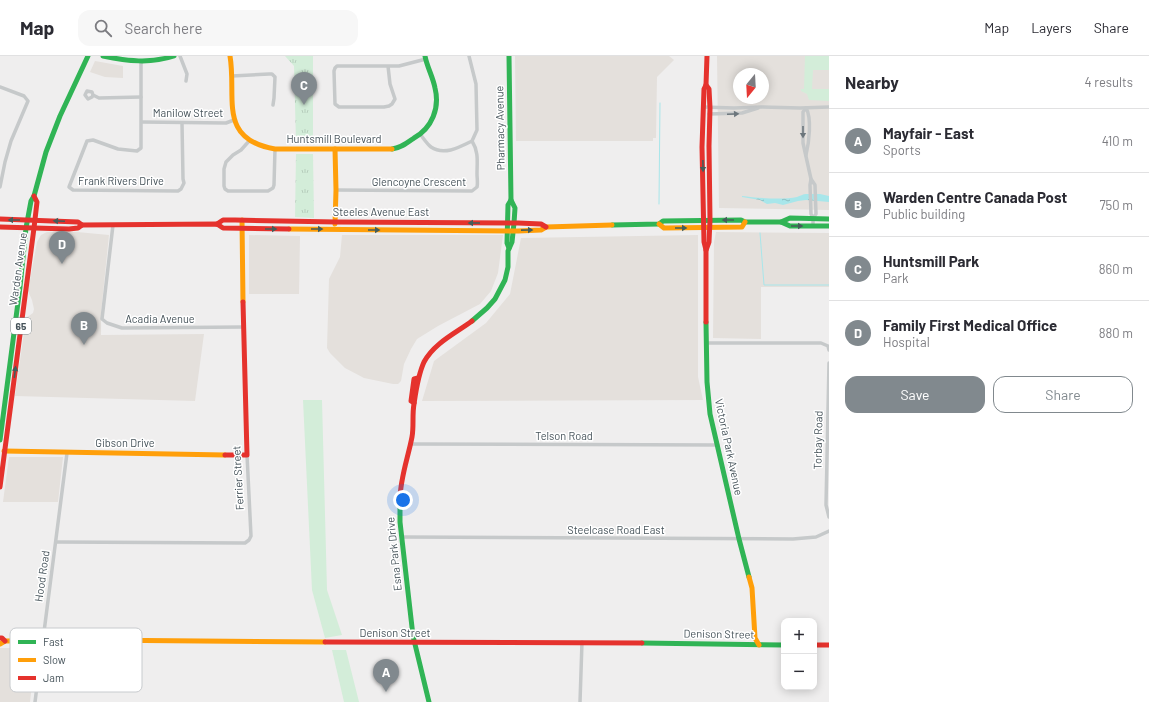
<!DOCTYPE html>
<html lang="en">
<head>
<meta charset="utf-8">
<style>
	:root { --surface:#fff; --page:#f7f7f7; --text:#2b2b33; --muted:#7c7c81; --line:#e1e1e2; --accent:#81898e }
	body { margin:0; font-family:Barlow,sans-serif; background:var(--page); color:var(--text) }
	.controls { position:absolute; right:12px; bottom:12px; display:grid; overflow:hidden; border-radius:8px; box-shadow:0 2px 10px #0003 }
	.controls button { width:36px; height:36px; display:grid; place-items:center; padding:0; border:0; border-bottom:1px solid var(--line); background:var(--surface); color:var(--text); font:20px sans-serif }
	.compass { position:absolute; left:733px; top:12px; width:36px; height:36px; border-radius:50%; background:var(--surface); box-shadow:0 2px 10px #0003; rotate:198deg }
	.you { position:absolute; left:403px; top:444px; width:14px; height:14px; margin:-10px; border:3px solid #fff; border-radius:50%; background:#1a73e8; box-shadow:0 0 0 6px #1a73e833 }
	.badge { display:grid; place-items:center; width:26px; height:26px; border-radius:50%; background:var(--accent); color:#fff; font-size:13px; font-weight:700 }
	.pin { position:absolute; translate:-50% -33px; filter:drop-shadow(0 1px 2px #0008) }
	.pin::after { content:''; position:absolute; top:21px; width:14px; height:12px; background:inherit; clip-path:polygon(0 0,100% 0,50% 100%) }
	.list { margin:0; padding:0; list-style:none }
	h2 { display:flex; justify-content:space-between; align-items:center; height:52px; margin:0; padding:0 16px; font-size:17px }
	h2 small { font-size:13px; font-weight:400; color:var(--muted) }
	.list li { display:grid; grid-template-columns:26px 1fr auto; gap:12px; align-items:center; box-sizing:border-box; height:64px; padding:0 16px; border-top:1px solid var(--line) }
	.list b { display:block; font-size:15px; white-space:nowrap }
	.list p { margin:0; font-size:13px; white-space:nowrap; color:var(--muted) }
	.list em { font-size:13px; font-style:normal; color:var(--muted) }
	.actions { display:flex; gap:8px; padding:12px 16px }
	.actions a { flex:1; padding:9px 0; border:1px solid var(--accent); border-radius:12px; text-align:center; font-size:14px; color:var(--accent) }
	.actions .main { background:var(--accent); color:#fff }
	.icon { flex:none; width:22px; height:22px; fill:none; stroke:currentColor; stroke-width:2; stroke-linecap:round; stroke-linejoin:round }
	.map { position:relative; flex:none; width:829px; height:646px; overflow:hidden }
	header { display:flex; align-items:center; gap:24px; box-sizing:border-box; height:56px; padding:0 20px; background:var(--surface); border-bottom:1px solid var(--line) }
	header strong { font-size:19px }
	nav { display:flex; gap:22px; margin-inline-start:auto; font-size:14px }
	.search { width:280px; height:36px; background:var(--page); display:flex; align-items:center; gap:10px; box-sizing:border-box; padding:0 14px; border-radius:12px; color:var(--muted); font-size:15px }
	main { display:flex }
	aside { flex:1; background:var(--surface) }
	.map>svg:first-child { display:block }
	.commercial { fill:#e4e0dc; fill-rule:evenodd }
	.grass { fill:#d3edd9 }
	.park { fill:url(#park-tufts) }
	.water { fill:url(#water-ripples) }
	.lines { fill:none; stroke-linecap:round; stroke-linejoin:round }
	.stream { stroke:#a8e6ea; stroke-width:1 }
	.street { stroke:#c6c9ca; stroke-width:3.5 }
	.fast { stroke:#30b455; stroke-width:5 }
	.slow { stroke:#ff9f0a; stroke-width:5 }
	.jam { stroke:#e5322d; stroke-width:5 }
	.oneway { fill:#6c767c }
	.oneway2 { fill:#445d5a }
	.labels { text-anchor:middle; stroke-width:3; stroke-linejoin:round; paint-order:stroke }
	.shield { fill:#fff; stroke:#7e878c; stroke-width:1 }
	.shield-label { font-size:10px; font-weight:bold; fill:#46535a }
	.street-label { font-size:11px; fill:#46535a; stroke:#fff }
	.key { fill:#fff; stroke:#c8cbce; stroke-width:1 }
	.key-label { font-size:11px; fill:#46535a }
</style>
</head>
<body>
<header>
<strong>Map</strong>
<div class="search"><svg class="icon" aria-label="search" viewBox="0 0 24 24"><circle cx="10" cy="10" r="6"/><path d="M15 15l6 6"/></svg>Search here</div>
<nav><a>Map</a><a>Layers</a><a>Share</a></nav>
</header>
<main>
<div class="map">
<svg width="829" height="646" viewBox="0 0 829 646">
	<defs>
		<pattern id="park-tufts" width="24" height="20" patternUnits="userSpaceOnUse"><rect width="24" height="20" fill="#d3edd9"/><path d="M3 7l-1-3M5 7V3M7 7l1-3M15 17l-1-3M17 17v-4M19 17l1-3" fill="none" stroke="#b6cdbc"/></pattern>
		<pattern id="water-ripples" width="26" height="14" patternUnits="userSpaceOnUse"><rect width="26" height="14" fill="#a8e6ea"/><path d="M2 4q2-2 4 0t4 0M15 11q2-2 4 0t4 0" fill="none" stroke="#8bbdc1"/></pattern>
	</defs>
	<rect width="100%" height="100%" fill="#efeeee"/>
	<g class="commercial">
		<path d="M515,0H669L674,4L657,21L656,82H653V85H516Z"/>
		<path d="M717,0H829V154L719,152ZM739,18H763V42H739Z"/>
		<path d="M95,5L123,10V22L105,21L90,16Z"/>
		<path d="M47,176H77L109,179L101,257V279L204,278L195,345L15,340L26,262L33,257L34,253L32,244L28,235L37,186L41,179Z"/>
		<path d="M716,176L829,177V231H761V283L713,282L714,186Z"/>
		<path d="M249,179L300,180L299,238H249Z"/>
		<path d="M342,179H503L498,217L491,235L480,248L438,270L417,283L411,293L404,308L401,325L398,328H393L364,322L345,312L330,297L327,292L329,223L340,201Z"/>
		<path d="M698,179V321L703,344L422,345L434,305L486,267L510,238L521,182Z"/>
		<path d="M9,401H63L58,446H3Z"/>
		<path d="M0,592H36L30,646H0Z"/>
	</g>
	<g class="grass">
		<path d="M805,0H829V14H813L812,33H829V45L809,44L807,38L801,35V33H804Z"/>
		<path d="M303,344H322L327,534L342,579L325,582L312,534Z"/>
		<path d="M332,594H346L359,646H344Z"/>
	</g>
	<g class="park">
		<path d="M285,0H313V88L296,87L294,10Z"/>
		<path d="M296,98H313L314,162L295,161Z"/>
	</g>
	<path class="water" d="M806,138H820L829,140V146L806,144L798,145L783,149L775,147L767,148L760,144L742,141V140C757,142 783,144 797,141C800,140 803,138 806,138Z"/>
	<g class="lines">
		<g class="stream">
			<path d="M659,148L660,47"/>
			<path d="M760,177L764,229H829"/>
		</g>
		<g class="street">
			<path d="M180,0L187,18L186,25"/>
			<path d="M141,5V92L137,95L118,93L93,84L87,85L69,131L73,134L178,135L181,133L184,127L183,123L182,67"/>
			<path d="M388,10L390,28L395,43L392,48L389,50L384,51H339L335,48L334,15L335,12L337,10H399L426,3"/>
			<path d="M232,20L269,18H272L275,21L274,42L273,49"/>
			<path d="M0,31L24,40L28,45L11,85L5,106L0,131"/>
			<path d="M93,39L92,41L88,43L85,39L87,35L92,36L93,39L99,42L141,41"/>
			<path d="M703,51L734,52L762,51L800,52L829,51"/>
			<path d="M806,52L803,56V87L811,123L815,129L816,158L813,162"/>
			<path d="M806,52C812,62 809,87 806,99"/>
			<path d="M709,58L742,57L758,52"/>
			<path d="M142,66L226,67L234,64"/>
			<path d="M420,78C424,83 427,88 431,91C444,100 460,91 472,85L477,74L476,28L469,0"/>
			<path d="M250,84L241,94L233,99L226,106L224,113V130L225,133L228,135H268L273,132L274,129L275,93"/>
			<path d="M811,123L810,129L811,158L813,162V170"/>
			<path d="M336,134L472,135L477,131C478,127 477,122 477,118C477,106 479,96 472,85"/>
			<path d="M113,169L102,263L107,267L122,272L243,271"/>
			<path d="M706,287H821L828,290L829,294"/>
			<path d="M829,307L826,449L829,461"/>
			<path d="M410,388L718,389"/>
			<path d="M402,481L793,483L816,481L829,475"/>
			<path d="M56,486L245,487L249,484L251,480L247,399"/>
			<path d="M35,646L67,397"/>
			<path d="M580,646L582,586"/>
		</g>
		<g class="fast">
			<path d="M103,0C127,5 150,8 174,0"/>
			<path d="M509,0L511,144L508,149L507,187L509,192"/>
			<path d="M392,93C401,92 407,87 414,82C432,72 440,52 435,32C433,21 427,11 425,0"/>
			<path d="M781,166L790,170H829"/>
			<path d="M612,169L659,168L663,165L741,164L745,166H781L790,162L829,163"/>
			<path d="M26,172L31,145L34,140L46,96L60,60L88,0"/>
			<path d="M472,265L487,252L495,243L505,224L508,211V195L512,186L514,167L515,152L511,144"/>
			<path d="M706,266L707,326L710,358L739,483L749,521"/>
			<path d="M0,384L20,231L26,172"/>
			<path d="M400,444V466L413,580L429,646"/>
			<path d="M642,587L784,589"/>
		</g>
		<g class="slow">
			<path d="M230,0C237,41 217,83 275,93H392"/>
			<path d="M335,93L336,134L335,168"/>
			<path d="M242,164L243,246"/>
			<path d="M659,168L664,172L742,171L745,166"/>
			<path d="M289,173L518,175L541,174L546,171L612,169"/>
			<path d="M4,395L225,399"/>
			<path d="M749,521L752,532L755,582L759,589"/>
			<path d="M0,588L5,585L90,584L325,586"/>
		</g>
		<g class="jam">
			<path d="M706,29L709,33L710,52L709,90L710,164L709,186L706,194"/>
			<path d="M34,140L37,146L34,172"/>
			<path d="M0,163L78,166L82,169"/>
			<path d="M217,168L223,164H235L336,166L518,167L541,168L546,171"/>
			<path d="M0,171L69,173L78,172L82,169L217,168L223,172L289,173"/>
			<path d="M706,266V194L704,186L702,91L704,33L706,29L707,0"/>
			<path d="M414,347L411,345L414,323L418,322"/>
			<path d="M225,399H247L243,246"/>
			<path d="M0,431L34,172"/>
			<path d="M400,444C400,422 408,402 412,381C414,370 412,359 414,348C416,334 418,319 424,306C434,287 456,277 472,265"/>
			<path d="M0,582H2L5,585"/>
			<path d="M325,586L642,587"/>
			<path d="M814,589H829"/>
		</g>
	</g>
	<defs><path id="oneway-solid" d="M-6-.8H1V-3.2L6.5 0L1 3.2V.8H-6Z"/></defs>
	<g class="oneway">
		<use href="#oneway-solid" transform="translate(733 58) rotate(-3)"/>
		<use href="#oneway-solid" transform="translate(803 76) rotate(90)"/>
	</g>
	<g class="oneway2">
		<use href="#oneway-solid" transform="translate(703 110) rotate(89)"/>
		<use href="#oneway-solid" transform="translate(14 164) rotate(-180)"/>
		<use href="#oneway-solid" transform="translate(728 164) rotate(180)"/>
		<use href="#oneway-solid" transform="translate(59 165) rotate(-177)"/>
		<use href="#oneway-solid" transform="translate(474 167) rotate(-180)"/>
		<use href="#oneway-solid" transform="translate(797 170)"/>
		<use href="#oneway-solid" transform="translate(681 172)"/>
		<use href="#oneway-solid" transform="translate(271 173)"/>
		<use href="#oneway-solid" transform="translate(317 173)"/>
		<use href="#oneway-solid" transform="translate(374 174)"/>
		<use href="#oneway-solid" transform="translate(527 174) rotate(-1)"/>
		<use href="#oneway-solid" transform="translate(15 316) rotate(-83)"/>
	</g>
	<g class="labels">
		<rect class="shield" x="11" y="262" width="20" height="16" rx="3"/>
		<g class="shield-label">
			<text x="21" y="274">65</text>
		</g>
		<g class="street-label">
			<text x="188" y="61">Manilow Street</text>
			<text transform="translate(500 72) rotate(-91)" y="4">Pharmacy Avenue</text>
			<text x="334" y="87">Huntsmill Boulevard</text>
			<text x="121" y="129">Frank Rivers Drive</text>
			<text x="419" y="130">Glencoyne Crescent</text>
			<text x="381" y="160">Steeles Avenue East</text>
			<text transform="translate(18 213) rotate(-82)" y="4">Warden Avenue</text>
			<text x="160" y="267">Acadia Avenue</text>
			<text x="564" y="384">Telson Road</text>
			<text transform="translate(818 384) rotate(-89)" y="4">Torbay Road</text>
			<text x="125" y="391">Gibson Drive</text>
			<text transform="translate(729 391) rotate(78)" y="4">Victoria Park Avenue</text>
			<text transform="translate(238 422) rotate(-93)" y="4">Ferrier Street</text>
			<text x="616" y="478">Steelcase Road East</text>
			<text transform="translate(394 498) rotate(-96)" y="4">Esna Park Drive</text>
			<text transform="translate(42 520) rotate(-82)" y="4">Hood Road</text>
			<text x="395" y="581">Denison Street</text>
			<text transform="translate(719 578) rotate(1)" y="4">Denison Street</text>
		</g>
	</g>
	<rect x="10" y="572" width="132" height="64" rx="6" class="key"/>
	<rect x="18" y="584" width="18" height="4" fill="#30b455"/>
	<rect x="18" y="602" width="18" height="4" fill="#ff9f0a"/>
	<rect x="18" y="620" width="18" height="4" fill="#e5322d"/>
	<g class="key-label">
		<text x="43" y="590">Fast</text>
		<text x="43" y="608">Slow</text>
		<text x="43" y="626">Jam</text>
	</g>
</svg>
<div class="controls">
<button>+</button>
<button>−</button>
</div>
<svg class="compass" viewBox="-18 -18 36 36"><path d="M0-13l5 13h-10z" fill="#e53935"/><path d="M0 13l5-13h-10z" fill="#7c7c81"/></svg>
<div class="you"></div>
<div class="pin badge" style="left:386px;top:636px">A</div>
<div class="pin badge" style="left:84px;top:289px">B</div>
<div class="pin badge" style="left:304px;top:49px">C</div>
<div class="pin badge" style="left:62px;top:208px">D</div>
</div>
<aside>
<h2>Nearby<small>4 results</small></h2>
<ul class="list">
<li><span class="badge">A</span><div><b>Mayfair - East</b><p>Sports</p></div><em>410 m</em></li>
<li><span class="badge">B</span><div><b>Warden Centre Canada Post</b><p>Public building</p></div><em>750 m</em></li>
<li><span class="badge">C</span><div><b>Huntsmill Park</b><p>Park</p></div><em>860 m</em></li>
<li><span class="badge">D</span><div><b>Family First Medical Office</b><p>Hospital</p></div><em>880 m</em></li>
</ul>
<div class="actions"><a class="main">Save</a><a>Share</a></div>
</aside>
</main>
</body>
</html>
